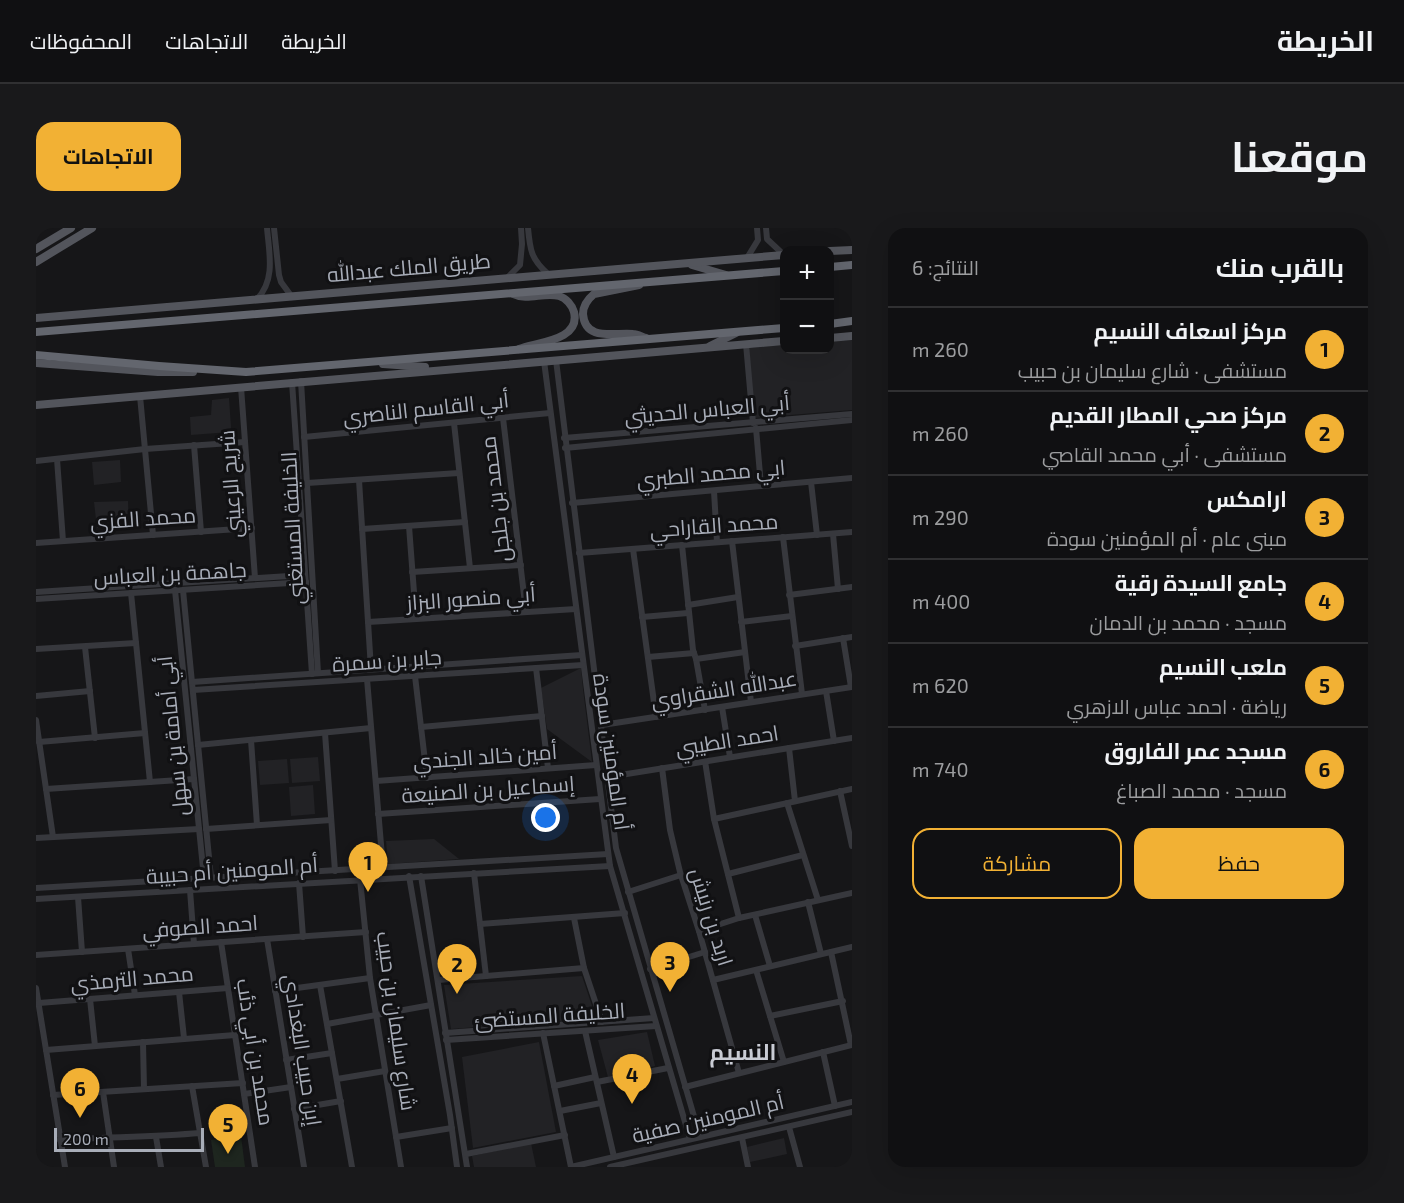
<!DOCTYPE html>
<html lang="ar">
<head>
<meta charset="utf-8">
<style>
	:root { --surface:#101012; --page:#19191b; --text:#f1f3f6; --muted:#9c9d9f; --line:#303032; --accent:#f2b134 }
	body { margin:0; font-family:"Exo 2",Cairo,sans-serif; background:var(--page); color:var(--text); direction:rtl }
	.controls { position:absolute; right:18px; top:18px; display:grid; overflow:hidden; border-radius:12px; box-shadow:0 6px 24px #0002 }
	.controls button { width:54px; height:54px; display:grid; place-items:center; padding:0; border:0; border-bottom:2px solid var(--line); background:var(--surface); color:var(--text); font:30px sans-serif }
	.scale { position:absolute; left:18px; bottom:15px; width:150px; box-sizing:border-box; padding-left:6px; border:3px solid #a8adb8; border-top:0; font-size:16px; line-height:21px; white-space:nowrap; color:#a8adb8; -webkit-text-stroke:4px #111113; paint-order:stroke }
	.you { position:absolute; left:510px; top:590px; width:21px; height:21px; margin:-15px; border:4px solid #fff; border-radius:50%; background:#1a73e8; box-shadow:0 0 0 9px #1a73e833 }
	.badge { display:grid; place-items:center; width:39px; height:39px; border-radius:50%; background:var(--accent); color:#111; font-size:20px; font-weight:700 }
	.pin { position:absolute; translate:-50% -50px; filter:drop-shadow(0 2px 3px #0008) }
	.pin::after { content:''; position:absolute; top:32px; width:21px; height:18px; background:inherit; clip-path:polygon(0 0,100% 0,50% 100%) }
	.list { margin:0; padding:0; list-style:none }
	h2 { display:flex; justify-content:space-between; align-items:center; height:78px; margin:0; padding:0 24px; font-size:26px }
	h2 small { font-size:20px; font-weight:400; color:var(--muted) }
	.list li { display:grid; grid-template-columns:39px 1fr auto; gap:18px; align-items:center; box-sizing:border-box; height:84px; padding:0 24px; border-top:2px solid var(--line) }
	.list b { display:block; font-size:22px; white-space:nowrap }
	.list p { margin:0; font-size:20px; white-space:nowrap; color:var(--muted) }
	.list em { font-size:20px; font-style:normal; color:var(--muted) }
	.actions { display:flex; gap:12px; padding:18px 24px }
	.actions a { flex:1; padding:14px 0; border:2px solid var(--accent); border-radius:18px; text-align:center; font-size:21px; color:var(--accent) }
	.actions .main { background:var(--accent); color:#111 }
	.map { position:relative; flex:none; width:816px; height:939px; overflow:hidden; direction:ltr; border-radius:18px }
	header { display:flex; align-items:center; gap:36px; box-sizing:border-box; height:84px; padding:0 30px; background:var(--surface); border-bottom:2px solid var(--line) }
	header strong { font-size:28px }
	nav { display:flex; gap:33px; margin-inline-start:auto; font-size:21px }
	.intro { display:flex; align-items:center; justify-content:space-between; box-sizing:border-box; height:144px; padding:0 36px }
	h1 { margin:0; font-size:42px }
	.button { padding:15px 27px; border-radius:18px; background:var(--accent); color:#111; font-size:21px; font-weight:700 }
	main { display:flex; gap:36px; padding:0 36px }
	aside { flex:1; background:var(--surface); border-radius:18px; box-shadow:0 6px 24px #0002 }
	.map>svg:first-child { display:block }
	.built { fill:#222225 }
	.pitch { fill:#1e261f }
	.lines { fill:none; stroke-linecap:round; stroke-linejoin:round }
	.minor { stroke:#37383d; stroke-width:6 }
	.major { stroke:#53555c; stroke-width:8 }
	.highway { stroke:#63666e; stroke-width:8 }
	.labels { text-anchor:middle; stroke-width:6; stroke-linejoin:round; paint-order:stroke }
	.street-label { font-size:21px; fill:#a8adb8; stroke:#111113 }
	.neighbourhood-label { font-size:22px; font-weight:bold; fill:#c9ccd4; stroke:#111113 }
</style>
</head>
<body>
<header>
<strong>الخريطة</strong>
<nav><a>الخريطة</a><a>الاتجاهات</a><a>المحفوظات</a></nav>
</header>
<div class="intro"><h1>موقعنا</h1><a class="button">الاتجاهات</a></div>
<main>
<aside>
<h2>بالقرب منك<small>النتائج: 6</small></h2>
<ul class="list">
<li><span class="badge">1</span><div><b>مركز اسعاف النسيم</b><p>مستشفى · شارع سليمان بن حبيب</p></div><em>260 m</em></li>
<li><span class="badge">2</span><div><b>مركز صحي المطار القديم</b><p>مستشفى · أبي محمد القاصي</p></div><em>260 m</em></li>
<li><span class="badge">3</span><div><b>ارامكس</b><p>مبنى عام · أم المؤمنين سودة</p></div><em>290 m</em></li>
<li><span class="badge">4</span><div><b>جامع السيدة رقية</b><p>مسجد · محمد بن الدمان</p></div><em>400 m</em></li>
<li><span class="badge">5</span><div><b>ملعب النسيم</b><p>رياضة · احمد عباس الازهري</p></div><em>620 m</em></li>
<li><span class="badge">6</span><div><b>مسجد عمر الفاروق</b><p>مسجد · محمد الصباغ</p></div><em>740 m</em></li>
</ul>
<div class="actions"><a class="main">حفظ</a><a>مشاركة</a></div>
</aside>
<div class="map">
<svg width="816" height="939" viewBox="0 0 816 939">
	<rect width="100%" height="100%" fill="#161618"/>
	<g class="built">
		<path d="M816,112V182L718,190L713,120L748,117V122H794V114Z"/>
		<path d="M193,170L195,199L194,204L155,207L154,189L175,187L176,172Z"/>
		<path d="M84,232L85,254L58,257L56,234Z"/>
		<path d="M92,273L93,300H61L58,274Z"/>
		<path d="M545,440L547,461L556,534L511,501L505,460Z"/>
		<path d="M282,529L284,553L256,555L254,531Z"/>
		<path d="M251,531L253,555L224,557L222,533Z"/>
		<path d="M277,557L279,586L255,588L253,559Z"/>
		<path d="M398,611L423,631L352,636L350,613Z"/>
		<path d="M546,748L560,790L415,801L408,757Z"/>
		<path d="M611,804L619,838L572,849L562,812Z"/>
		<path d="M503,814L520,904L437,920L426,829Z"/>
		<path d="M748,910L751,926L714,934L711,919Z"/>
		<path d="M495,915L500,939H438L436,928Z"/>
	</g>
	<path class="pitch" d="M205,908L209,939H179L175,912Z"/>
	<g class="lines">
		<g class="minor">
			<path d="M238,0L243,47L245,54L256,69"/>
			<path d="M492,0C494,22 495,31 512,46"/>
			<path d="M730,0L731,11L748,27"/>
			<path d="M711,30L722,12L721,0"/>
			<path d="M472,49L484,37L486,16L485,0"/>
			<path d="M221,71C240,52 233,24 231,0"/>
			<path d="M710,116L717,195"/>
			<path d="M520,132L580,620L664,909"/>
			<path d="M508,133L574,638L654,911"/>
			<path d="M265,153L282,445"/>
			<path d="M256,154L276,446"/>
			<path d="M205,159L219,350"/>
			<path d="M104,168L117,307"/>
			<path d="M467,190L490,384"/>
			<path d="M418,195L434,340"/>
			<path d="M720,200L725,258"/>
			<path d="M268,209L514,185"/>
			<path d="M528,210L816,186"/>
			<path d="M158,217L165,304"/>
			<path d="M529,220L816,192"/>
			<path d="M21,231L27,313"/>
			<path d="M0,233L109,221L209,214"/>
			<path d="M323,252L335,441"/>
			<path d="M775,254L781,307"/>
			<path d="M271,255L423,245"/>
			<path d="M678,263L681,314"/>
			<path d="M536,275L816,250"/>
			<path d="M373,298L380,391"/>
			<path d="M326,301L429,294"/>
			<path d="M797,306L802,361"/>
			<path d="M747,309L766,466"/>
			<path d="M696,313L715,474"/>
			<path d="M0,315L216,300"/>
			<path d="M646,317L657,422L660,431L669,482"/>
			<path d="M597,321L620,489"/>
			<path d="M543,325L816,304"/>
			<path d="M376,344L485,337"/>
			<path d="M139,362L168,650"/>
			<path d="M147,362L175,650"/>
			<path d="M0,364L269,347"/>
			<path d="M95,365L114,554"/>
			<path d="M753,367L816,359"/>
			<path d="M0,371L270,354"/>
			<path d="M652,377L702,369"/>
			<path d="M606,389L652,385"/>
			<path d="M332,394L540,381"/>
			<path d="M705,394L756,388"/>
			<path d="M807,410L815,459"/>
			<path d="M759,418L816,409"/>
			<path d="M49,419L59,510"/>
			<path d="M0,421L100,415"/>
			<path d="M612,429L658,425"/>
			<path d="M660,431L709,424"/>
			<path d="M500,440L512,540"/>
			<path d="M379,448L391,550"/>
			<path d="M331,451L347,640"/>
			<path d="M156,454L546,427"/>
			<path d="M157,462L547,437"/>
			<path d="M790,463L798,513"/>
			<path d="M0,468L54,463"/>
			<path d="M686,479L694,529"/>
			<path d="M0,492L17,609"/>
			<path d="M566,497L816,459"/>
			<path d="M385,499L506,488"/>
			<path d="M289,505L299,643"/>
			<path d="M215,512L221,597"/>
			<path d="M3,514L109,505"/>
			<path d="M162,517L335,500"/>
			<path d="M753,520L759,573"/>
			<path d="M669,533L678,591L703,690"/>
			<path d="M626,540L634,602L644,644L663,703L703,845"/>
			<path d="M572,549L816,510"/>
			<path d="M340,553L560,537"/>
			<path d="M10,561L158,551"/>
			<path d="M804,563L816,618"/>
			<path d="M751,575L782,672"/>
			<path d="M342,586L564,571"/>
			<path d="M678,591L816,561"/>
			<path d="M170,601L295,592"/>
			<path d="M0,610L163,601"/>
			<path d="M438,645L450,748"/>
			<path d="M692,646L767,627"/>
			<path d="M373,648L414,887L421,939"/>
			<path d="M385,648L431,939"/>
			<path d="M324,651L334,750L365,939"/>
			<path d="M263,655L267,709"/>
			<path d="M0,660L572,626"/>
			<path d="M154,662L158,716"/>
			<path d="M592,664L645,647"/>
			<path d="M42,669L46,724"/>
			<path d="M0,671L574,638"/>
			<path d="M772,674L785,726"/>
			<path d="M719,687L734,738"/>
			<path d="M538,690L548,740L566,794"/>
			<path d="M444,696L589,685"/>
			<path d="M663,703L703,690L816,665"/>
			<path d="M231,711L268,939"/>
			<path d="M185,714L219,939"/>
			<path d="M92,721L99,767"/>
			<path d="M795,724L815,817"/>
			<path d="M0,727L330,704"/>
			<path d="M614,741L669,724"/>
			<path d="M720,742L748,834"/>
			<path d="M402,752L548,740"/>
			<path d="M677,752L816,719"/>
			<path d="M284,757L316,939"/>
			<path d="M0,760L29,939"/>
			<path d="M239,763L334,750"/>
			<path d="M143,764L148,810"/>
			<path d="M54,771L59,818"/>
			<path d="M3,775L192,760"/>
			<path d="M734,788L807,773"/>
			<path d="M291,796L395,777"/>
			<path d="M549,803L578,929"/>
			<path d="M409,805L618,790"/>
			<path d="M507,805L535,939"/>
			<path d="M410,812L620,798"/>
			<path d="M107,814L108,861"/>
			<path d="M10,822L199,807"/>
			<path d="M787,824L799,878"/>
			<path d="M250,832L296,825"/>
			<path d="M301,851L349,843"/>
			<path d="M561,854L632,840"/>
			<path d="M156,858L170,939"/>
			<path d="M518,858L559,849"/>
			<path d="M649,859L816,817"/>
			<path d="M67,864L78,939"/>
			<path d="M208,866L255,859"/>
			<path d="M17,867L207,855"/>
			<path d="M258,881L305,873"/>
			<path d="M524,883L565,875"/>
			<path d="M753,899L764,939"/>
			<path d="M120,909L125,939"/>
			<path d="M360,909L416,900"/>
			<path d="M706,910L712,939"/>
			<path d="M24,912C71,909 118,909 164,905"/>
			<path d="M430,926L529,907"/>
			<path d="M535,939L816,874"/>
			<path d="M574,939L816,884"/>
			<path d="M812,939L816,938"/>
		</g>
		<g class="major">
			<path d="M0,21L35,0"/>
			<path d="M794,23L816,22"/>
			<path d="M0,34L56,0"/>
			<path d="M656,37L690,47"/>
			<path d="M603,57L558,66C552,71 547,77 547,86C549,114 579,104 597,106C602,106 606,109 610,110"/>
			<path d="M477,66C491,73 508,64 523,68C530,70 536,77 538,84C545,113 500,114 483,121"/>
			<path d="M0,90L748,27"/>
			<path d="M794,110L816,108"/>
			<path d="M674,118L700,105"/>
			<path d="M0,135L122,144H157"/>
			<path d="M347,136L389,139"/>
			<path d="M0,177L748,113"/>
		</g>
		<g class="highway">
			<path d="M794,39L816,37"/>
			<path d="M794,96L816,93"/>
			<path d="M0,104L748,43"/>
			<path d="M0,127L123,138L210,144L748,100"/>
		</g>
	</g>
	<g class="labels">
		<g class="street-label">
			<text transform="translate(373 40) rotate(-5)" y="7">طريق الملك عبدالله</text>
			<text transform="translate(390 181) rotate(-6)" y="7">أبي القاسم الناصري</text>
			<text transform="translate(671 182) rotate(-5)" y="7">أبي العباس الحديثي</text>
			<text transform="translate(675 246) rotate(-5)" y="7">ابي محمد الطبري</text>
			<text transform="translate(195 256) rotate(-94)" y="7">شريح الرعيني</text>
			<text transform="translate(460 271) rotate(-97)" y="7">محمد بن جلجل</text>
			<text transform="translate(107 291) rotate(-4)" y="7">محمد الفزي</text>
			<text transform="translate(678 298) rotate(-4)" y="7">محمد القاراحي</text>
			<text transform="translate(257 300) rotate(-93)" y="7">الخليفة المستغني</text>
			<text transform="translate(134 346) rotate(-3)" y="7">جاهمة بن العباس</text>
			<text transform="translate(435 371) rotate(-4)" y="7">أبي منصور البزاز</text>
			<text transform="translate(351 433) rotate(-4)" y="7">جابر بن سمرة</text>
			<text transform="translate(688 462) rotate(-9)" y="7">عبدالله الشقراوي</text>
			<text transform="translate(137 508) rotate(-96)" y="7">أبي أمامة بن سهل</text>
			<text transform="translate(691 513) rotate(-9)" y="7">احمد الطيبي</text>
			<text transform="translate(575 524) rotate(82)" y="7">أم المؤمنين سودة</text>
			<text transform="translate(449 529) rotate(-4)" y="7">أمين خالد الجندي</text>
			<text transform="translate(452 562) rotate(-4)" y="7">إسماعيل بن الصنيعة</text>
			<text transform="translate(196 643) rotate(-4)" y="7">أم المومنين أم حبيبة</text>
			<text transform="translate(675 689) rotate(73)" y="7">اربد بن رنيش</text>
			<text transform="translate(164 699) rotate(-4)" y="7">احمد الصوفي</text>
			<text transform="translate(96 751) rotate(-5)" y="7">محمد الترمذي</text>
			<text transform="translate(514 788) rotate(-4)" y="7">الخليفة المستضئ</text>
			<text transform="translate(360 793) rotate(82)" y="7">شارع سليمان بن حبيب</text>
			<text transform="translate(266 822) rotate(81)" y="7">إبن حبيب البغدادي</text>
			<text transform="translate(219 824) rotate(81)" y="7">محمد بن أبي ذئب</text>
			<text transform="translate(672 891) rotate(-13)" y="7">أم المومنين صفية</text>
		</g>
		<g class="neighbourhood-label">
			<text x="707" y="832">النسيم</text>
		</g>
	</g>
</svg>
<div class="controls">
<button>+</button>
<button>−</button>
</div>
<div class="scale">200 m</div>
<div class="you"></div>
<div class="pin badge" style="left:332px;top:664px">1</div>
<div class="pin badge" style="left:421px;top:766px">2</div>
<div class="pin badge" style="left:634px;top:764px">3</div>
<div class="pin badge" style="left:596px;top:876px">4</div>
<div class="pin badge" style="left:192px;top:926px">5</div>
<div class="pin badge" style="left:44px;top:890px">6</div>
</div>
</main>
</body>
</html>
